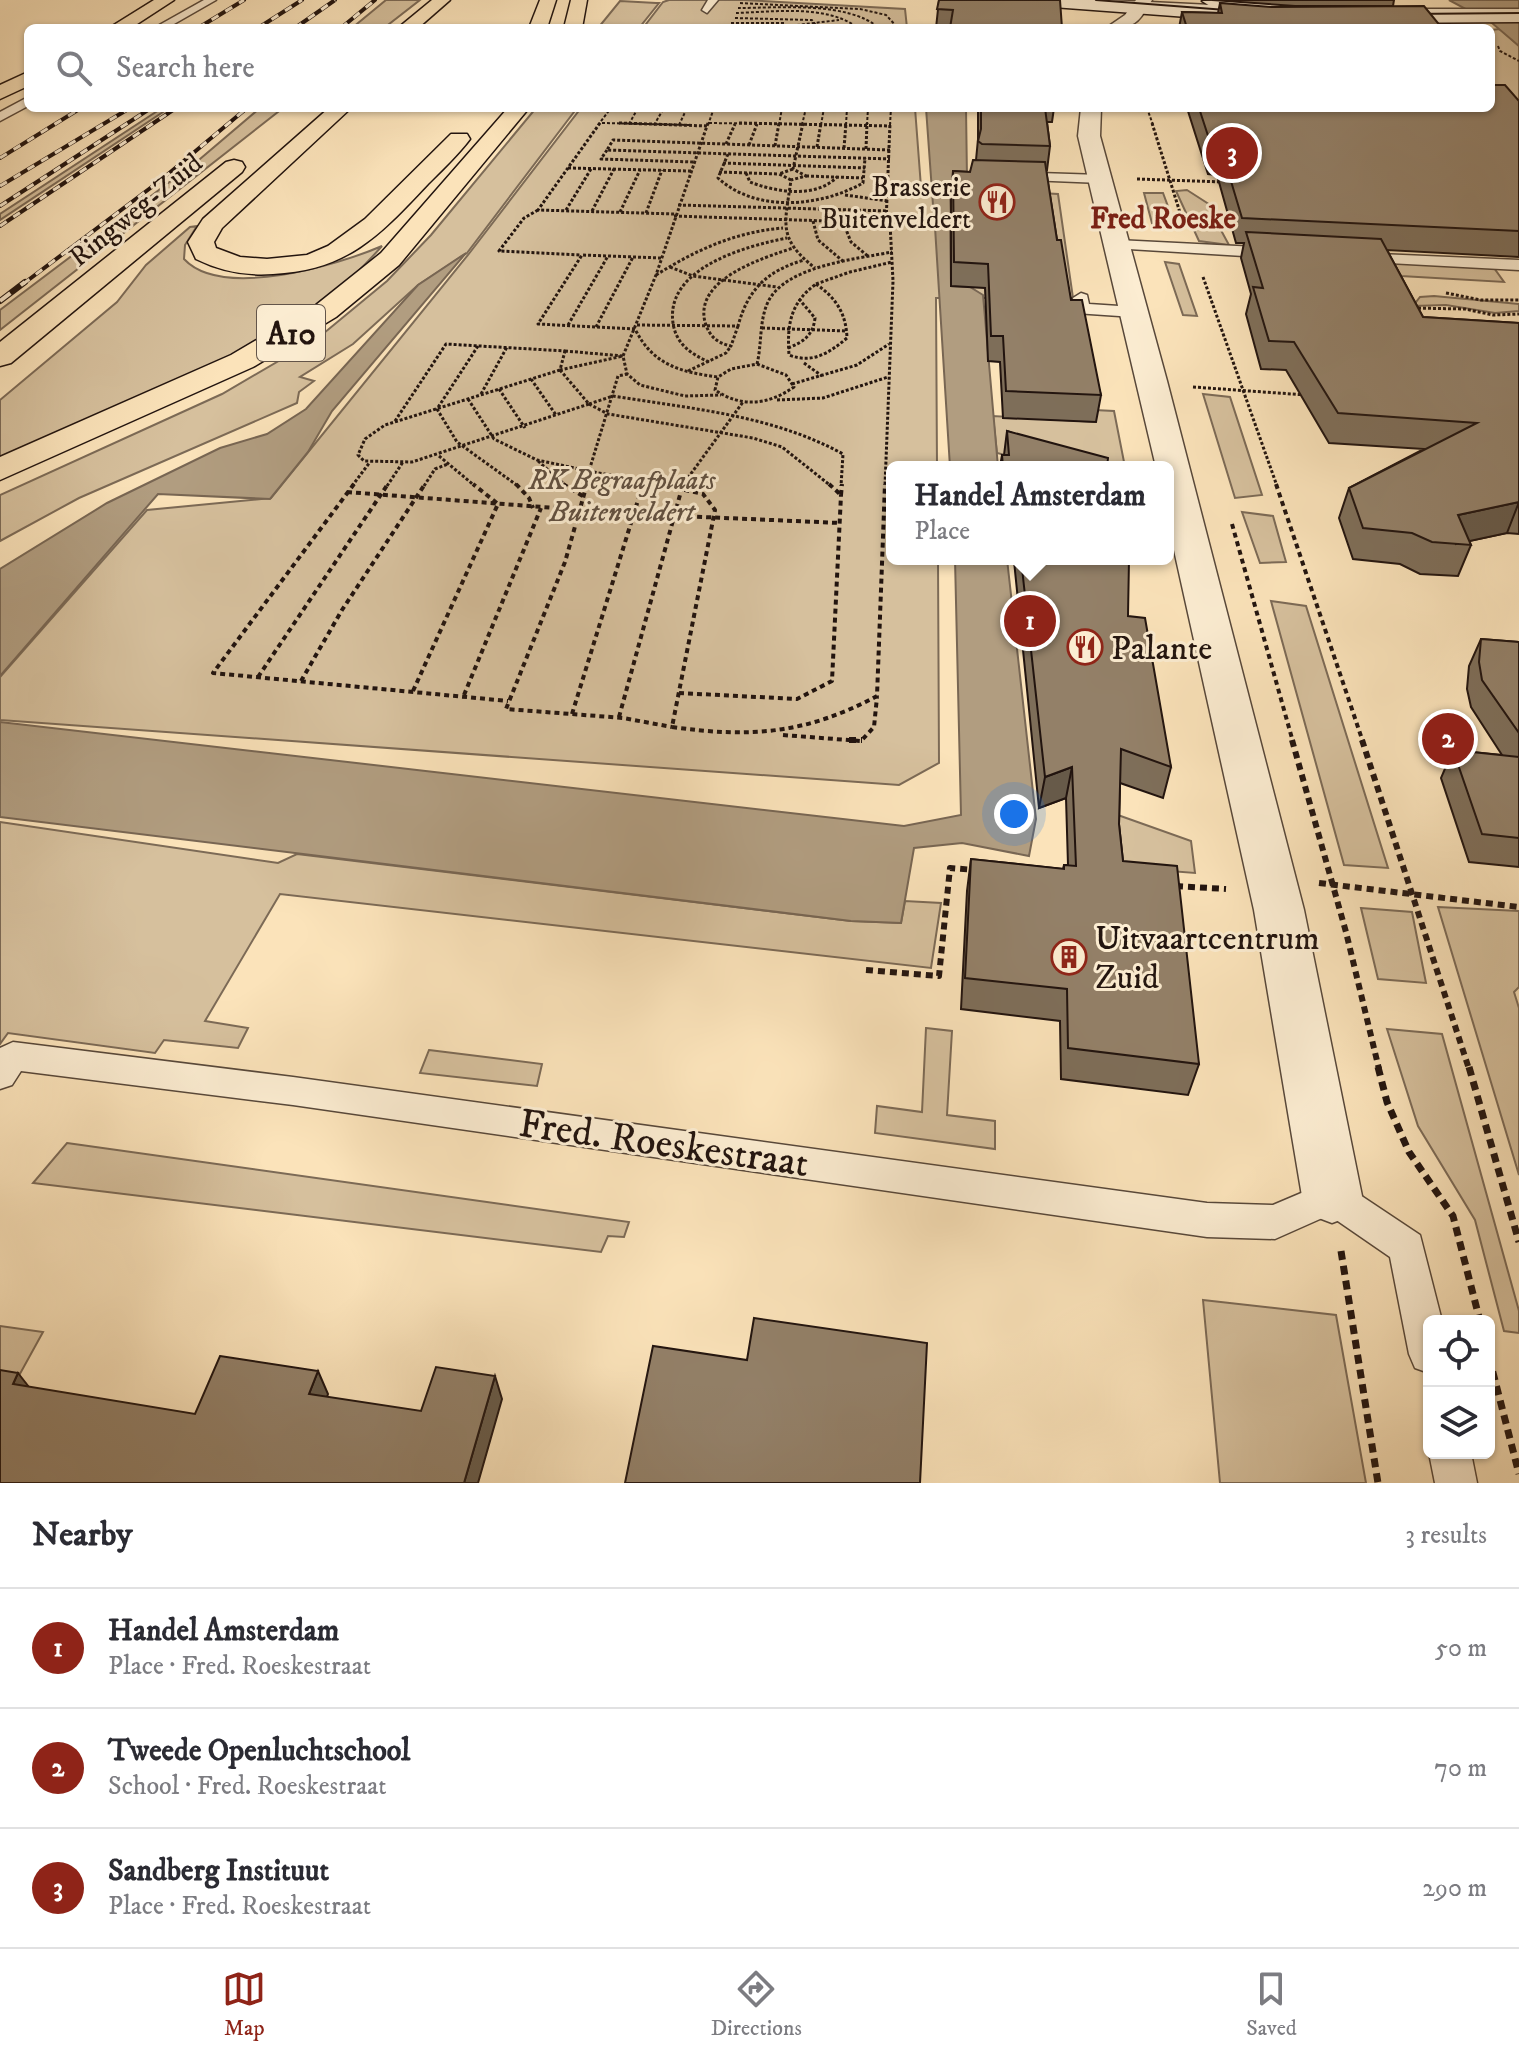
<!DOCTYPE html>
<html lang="en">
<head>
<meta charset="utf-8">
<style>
	:root { --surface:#fff; --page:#f7f7f7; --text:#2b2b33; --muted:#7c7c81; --line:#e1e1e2; --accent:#8f2418 }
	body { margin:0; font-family:"IM FELL DW Pica",serif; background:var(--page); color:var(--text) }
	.controls { position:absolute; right:24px; bottom:24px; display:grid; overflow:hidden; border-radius:12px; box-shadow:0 2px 6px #0004 }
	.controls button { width:72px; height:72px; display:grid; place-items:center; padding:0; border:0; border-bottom:2px solid var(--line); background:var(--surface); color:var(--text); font:40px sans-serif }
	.you { position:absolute; left:1014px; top:814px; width:28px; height:28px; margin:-20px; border:6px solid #fff; border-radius:50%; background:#1a73e8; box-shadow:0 0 0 12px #1a73e833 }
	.badge { display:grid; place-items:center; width:52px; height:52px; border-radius:50%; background:var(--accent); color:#fff; font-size:26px; font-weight:700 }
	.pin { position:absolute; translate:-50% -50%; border:4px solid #fff; box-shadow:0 2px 8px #0006 }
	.popup { position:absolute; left:886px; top:461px; width:288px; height:104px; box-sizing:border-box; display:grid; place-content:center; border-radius:12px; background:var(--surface); filter:drop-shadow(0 2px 6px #0005); font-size:26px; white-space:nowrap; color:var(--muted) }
	.popup b { font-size:30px; color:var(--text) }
	.popup::after { content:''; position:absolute; left:50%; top:100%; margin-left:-16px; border:16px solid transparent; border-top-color:var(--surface) }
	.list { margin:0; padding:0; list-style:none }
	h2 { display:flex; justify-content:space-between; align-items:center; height:104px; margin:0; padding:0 32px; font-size:34px }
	h2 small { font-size:26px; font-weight:400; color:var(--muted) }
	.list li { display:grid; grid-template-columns:52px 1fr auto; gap:24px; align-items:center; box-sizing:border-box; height:120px; padding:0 32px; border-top:2px solid var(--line) }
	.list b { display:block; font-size:30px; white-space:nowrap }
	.list p { margin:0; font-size:26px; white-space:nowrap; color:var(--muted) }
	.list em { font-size:26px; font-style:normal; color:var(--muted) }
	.icon { flex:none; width:44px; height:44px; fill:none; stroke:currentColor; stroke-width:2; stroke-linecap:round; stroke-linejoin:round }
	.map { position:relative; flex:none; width:1519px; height:1483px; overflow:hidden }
	.search { position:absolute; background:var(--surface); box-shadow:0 2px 6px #0004; left:24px; right:24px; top:24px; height:88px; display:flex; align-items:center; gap:20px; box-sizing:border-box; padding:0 28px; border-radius:12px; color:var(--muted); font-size:30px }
	.sheet { height:464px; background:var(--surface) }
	nav { display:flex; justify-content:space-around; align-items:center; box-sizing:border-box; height:112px; border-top:2px solid var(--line); background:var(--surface); font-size:22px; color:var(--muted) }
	nav a { display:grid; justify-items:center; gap:4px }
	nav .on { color:var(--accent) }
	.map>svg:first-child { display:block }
	.green { fill:#d6c09d; stroke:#7c6a56; stroke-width:2 }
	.water { fill:#b19d80; stroke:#786653; stroke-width:2 }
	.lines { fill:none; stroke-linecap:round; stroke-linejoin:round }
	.service-casing { stroke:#58483a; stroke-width:3 }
	.minor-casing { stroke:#58483a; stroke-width:3 }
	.secondary-casing { stroke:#22140f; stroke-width:3 }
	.motorway-casing { stroke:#22140f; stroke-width:3 }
	.path-far4 { stroke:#22140f; stroke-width:2; stroke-dasharray:3 2; stroke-linecap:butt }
	.path-far3 { stroke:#22140f; stroke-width:3; stroke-dasharray:3 2; stroke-linecap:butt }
	.path-far2 { stroke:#22140f; stroke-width:4; stroke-dasharray:5 4; stroke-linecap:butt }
	.path-far1 { stroke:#22140f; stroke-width:6; stroke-dasharray:7 5; stroke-linecap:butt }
	.path { stroke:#22140f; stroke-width:7; stroke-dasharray:9 6; stroke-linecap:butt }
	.service { fill:#fcedd2; fill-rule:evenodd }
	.minor { fill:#fcedd2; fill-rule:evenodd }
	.secondary { fill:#fcedd2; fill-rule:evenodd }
	.motorway { fill:#fbe3ba; fill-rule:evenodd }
	.tram { stroke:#22140f; stroke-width:2 }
	.rail-far1-casing { stroke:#22140f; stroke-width:4 }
	.rail-casing { stroke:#22140f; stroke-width:6 }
	.rail-far1 { stroke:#fcedd2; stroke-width:3; stroke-dasharray:8; stroke-linecap:butt }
	.rail { stroke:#fcedd2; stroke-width:4; stroke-dasharray:13; stroke-linecap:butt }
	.wall { fill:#7e6e59; stroke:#22140f; stroke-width:2 }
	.shaded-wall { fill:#675a49; stroke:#22140f; stroke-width:2 }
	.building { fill:#938068; stroke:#22140f; stroke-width:2 }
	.labels { text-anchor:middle; stroke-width:6; stroke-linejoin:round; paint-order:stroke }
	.far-poi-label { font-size:28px; fill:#22140f; stroke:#fcedd2; text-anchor:end }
	.far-street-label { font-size:28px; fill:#22140f; stroke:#fcedd2 }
	.far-park-label { font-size:28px; font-style:italic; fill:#615041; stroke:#fcedd2 }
	.far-neighbourhood-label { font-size:30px; font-weight:bold; fill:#7a1f14; stroke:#fcedd2 }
	.shield { fill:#fcedd2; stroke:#63554a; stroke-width:2 }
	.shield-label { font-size:32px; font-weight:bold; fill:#22140f }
	.poi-label { font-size:34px; fill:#22140f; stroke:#fcedd2; text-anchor:start }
	.near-street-label { font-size:40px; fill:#22140f; stroke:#fcedd2 }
</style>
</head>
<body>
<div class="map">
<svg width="1519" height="1483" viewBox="0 0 1519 1483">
	<rect width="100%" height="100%" fill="#fbe3ba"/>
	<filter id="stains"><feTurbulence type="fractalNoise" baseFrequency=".0025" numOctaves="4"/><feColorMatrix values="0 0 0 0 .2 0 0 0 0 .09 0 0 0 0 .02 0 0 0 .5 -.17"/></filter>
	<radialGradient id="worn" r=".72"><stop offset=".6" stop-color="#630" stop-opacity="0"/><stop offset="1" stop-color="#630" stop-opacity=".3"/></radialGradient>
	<g class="green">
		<path d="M386,0H420L384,28H352Z"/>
		<path d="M669,0H744L905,9L907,28H643L663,2Z"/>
		<path d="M620,1L656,3H659L639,28H598Z"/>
		<path d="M1500,29L1519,46V113L1491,84V30Z"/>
		<path d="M162,108H169L0,220V214Z"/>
		<path d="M260,108H283L0,330V310L200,159Z"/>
		<path d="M536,108H577L467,253L418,285L353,344L300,377L314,381L299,392L297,403L79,498L0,541V495L222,394L318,338L387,281L431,235Z"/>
		<path d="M581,108H915L921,187L1058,194L1073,298H936L937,467H892V559H938L939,763L899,785L0,720V677L147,510L271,498L468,255Z"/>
		<path d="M1187,190L1215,208L1216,221L1229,245L1199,241L1176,191Z"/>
		<path d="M1144,193H1163L1176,228L1153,227Z"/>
		<path d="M197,226L185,245L184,259C222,300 338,265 382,246C358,273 330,300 300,319C210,375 97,414 0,457V400L117,302L146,265L190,227Z"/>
		<path d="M1165,262L1179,264L1197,316L1183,315Z"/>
		<path d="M1393,262L1494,268L1504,282L1401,276Z"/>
		<path d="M1434,296L1519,304V311L1495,313L1446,305L1413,306L1420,297Z"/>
		<path d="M1203,394L1230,397L1262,495L1235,498Z"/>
		<path d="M1094,410L1114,411L1125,467H1035L1029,461L997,453L993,416L1095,422Z"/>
		<path d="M1242,512L1273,516L1286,562L1260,563Z"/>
		<path d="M1271,601L1306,606L1388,868L1344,865Z"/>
		<path d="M1115,814L1191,841L1195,873L1118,867Z"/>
		<path d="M0,822L278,863L297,854L851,921L901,923L905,901L941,903L931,968L280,894L205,1021L248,1028L238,1048L164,1040L155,1053L8,1033L0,1044Z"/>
		<path d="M1438,907L1519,911V987L1514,992L1519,1008V1175Z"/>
		<path d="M1361,908L1412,912L1426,983L1378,979Z"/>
		<path d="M926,1028L952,1031L947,1115L995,1121V1149L875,1133L877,1106L922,1112Z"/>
		<path d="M1387,1029L1442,1034L1519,1311V1333L1504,1331L1475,1220L1418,1126Z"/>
		<path d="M429,1050L542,1064L537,1086L420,1073Z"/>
		<path d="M67,1143L629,1222L624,1237L608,1236L601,1252L33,1183Z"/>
		<path d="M1203,1300L1336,1315L1366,1483H1220Z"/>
		<path d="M0,1326L43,1332L10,1392L0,1390Z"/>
	</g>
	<g class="water">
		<path d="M1449,0H1519V46L1492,23Z"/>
		<path d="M926,108H966L967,179L950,194L951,220L934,219Z"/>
		<path d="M935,227L950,228L951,286L970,287L983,295L998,467H950Z"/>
		<path d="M466,253L332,411L308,452L270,499L158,494L0,676V569L107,503L220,448L267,434L306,409L418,285Z"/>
		<path d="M955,559H1007L1036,819L1029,856L962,843L914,848L901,923L851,921L0,817V722L904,826L961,815Z"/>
	</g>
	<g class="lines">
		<defs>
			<g id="service">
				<path d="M204,0H216L167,28H154Z"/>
				<path d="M708,0H718L707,13L702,10Z"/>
				<path d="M1108,0L1253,7L1258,10L1253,13L1113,3Z"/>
				<path d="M1396,9H1519V15L1392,14L1391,12Z"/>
				<path d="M28,97V106L0,121V112Z"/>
				<path d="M1012,172L1101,175L1108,179L1101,183L1007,179L1005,176Z"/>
				<path d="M1117,240L1277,248L1285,253L1277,258L1112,248L1109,245Z"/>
				<path d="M1356,253L1519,260V270L1351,261V255Z"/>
				<path d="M1081,293L1087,295L1089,304L1134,307L1142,312L1134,317L1075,313L1073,298Z"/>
				<path d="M13,1042L293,1077L1207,1203L1273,1205L1332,1180L1345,1185L1420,1235L1442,1321H1429V1373L1415,1368L1409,1354L1390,1257L1329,1215L1275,1239L1207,1237L293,1105L21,1071L12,1085L0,1089V1048Z"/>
				<path d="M1429,1453H1471L1477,1483H1435Z"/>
			</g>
			<g id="minor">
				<path d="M1136,0H1152C1137,24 1136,28 1106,28L1125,15Z"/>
				<path d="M1081,108H1101L1100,136L1167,381L1304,910L1362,1196L1353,1215L1332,1223L1311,1215L1302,1196L1254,910L1168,523V467H1156L1078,136Z"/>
			</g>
			<g id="secondary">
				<path d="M1018,0H1094L1241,11L1250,16L1241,21L1026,5Z"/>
				<path d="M1327,0L1381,2L1390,7L1381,12L1210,6L1202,1Z"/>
				<path d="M1519,12V22L1373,23L1364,18L1373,13Z"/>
			</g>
			<g id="motorway">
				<path d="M154,0H174L131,28H109Z"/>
				<path d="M432,0H450L418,28H398Z"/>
				<path d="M540,0H556L547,28H529Z"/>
				<path d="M571,0H587L582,28H564Z"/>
				<path d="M28,72V86L0,99V85Z"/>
				<path d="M329,108H351L222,228L214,242L216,248L240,257L267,259L307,255L328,246L365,219L451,134H467L470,139C458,155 442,170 428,184C379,236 348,270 273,274C246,276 220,271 196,259L188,242L203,219Z"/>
				<path d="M508,108H529L399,265L336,317L253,367L0,480V457L231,355L316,305L381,253Z"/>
				<path d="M234,160L242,162L245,167L242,172L11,363L0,366V342L226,162Z"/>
			</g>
		</defs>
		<use href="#service" class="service-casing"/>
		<use href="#minor" class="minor-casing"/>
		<use href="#secondary" class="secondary-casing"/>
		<use href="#motorway" class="motorway-casing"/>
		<g class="path-far4">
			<path d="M740,3L860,9L886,15L898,28"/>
			<path d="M738,8C778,8 848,1 879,28"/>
			<path d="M736,13C773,12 827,4 858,28"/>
			<path d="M735,18L812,20L818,28"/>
			<path d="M731,23H785"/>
			<path d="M737,28H761"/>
			<path d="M772,28L839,20"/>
			<path d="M1498,46L1500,51L1519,61"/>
			<path d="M1147,108L1153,125"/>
			<path d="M602,123L690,125"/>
			<path d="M709,123L860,125"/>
			<path d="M629,124L638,108"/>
			<path d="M598,125L611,108"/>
			<path d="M654,125L664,108"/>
			<path d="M679,125L687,108"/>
			<path d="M708,125L714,108"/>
			<path d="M779,125L782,108"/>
			<path d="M802,125L806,108"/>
			<path d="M821,125L824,108"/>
			<path d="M846,125L847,108"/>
			<path d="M867,125L868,108"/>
			<path d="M890,125L891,108"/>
		</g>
		<g class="path-far3">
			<path d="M600,123L538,210L675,214"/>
			<path d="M619,123L708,126"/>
			<path d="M708,123L656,275L623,356L627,374L640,385L685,396L721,395"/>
			<path d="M739,123L891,126"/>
			<path d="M803,123L793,169L806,176L791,180C785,224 777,238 815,268"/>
			<path d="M1152,123L1182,219"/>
			<path d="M726,144L735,124"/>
			<path d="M749,145L757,124"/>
			<path d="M775,146L779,123"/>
			<path d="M817,147L821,123"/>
			<path d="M844,148L846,123"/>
			<path d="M866,149L867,123"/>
			<path d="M607,150L601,159L694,162"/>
			<path d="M890,150L613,140L607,150L890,159"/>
			<path d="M728,154L718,178C756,213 820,207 863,183L865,158"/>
			<path d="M723,163L865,168"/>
			<path d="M568,168L691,171"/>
			<path d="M719,172L779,174"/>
			<path d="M746,173L750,182C776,192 815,199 837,177"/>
			<path d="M806,176L863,178"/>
			<path d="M1137,179L1223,182"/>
			<path d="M791,180L779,174L793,169"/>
			<path d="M845,195L888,201"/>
			<path d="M678,205L888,211"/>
			<path d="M538,210L524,218L499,251L581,255"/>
			<path d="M566,210L591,169"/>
			<path d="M592,211L614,169"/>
			<path d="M620,212L640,170"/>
			<path d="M646,213L662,170"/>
			<path d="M674,216L890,223L893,281L885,486"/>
			<path d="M813,221L818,240L844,262"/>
			<path d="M843,222L851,242L869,257"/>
			<path d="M886,223L890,123"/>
			<path d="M661,258L582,255L538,324L635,329C653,365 680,372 718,377"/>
			<path d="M670,267L693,276L777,287"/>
			<path d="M656,275C696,250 735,232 783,228"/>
			<path d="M1203,277L1277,486"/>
			<path d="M816,284C836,298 846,313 847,338C829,353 813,364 789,355C787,325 790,303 816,284Z"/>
			<path d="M816,284L850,272L892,262"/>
			<path d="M1446,293L1481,300H1519"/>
			<path d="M1413,308L1465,309L1493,315L1519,314"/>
			<path d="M568,325L608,256"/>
			<path d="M637,325L738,326C748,289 767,271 804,260"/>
			<path d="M738,326L731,346C717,343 709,336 705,322C694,279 763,258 793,248"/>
			<path d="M596,327L633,257"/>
			<path d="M762,328L847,331"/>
			<path d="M478,346L437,409L457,442L518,486"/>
			<path d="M788,348C803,342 813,336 815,318L799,299"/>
			<path d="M565,351L623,356L560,370Z"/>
			<path d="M709,362C691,354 676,344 673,323C665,268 746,246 787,238"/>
			<path d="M804,363L822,376"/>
			<path d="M757,364L786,375L794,387C768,405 742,408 715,390L718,377L731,369Z"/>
			<path d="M757,364C762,344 759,321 768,302C785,266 856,259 892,252"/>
			<path d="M560,370L589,404"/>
			<path d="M560,370L385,425L365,439L358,455L364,461L412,462L589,404"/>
			<path d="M688,371L726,353L731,346"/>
			<path d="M531,379L556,415"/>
			<path d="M792,384L857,365L889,344"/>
			<path d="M1193,387L1306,395"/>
			<path d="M499,389L525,428"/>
			<path d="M481,394L507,347"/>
			<path d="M468,399L494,439L537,460L589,471L618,376L627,374"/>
			<path d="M777,400L823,398L888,377"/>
			<path d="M589,404L608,414L753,438L782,447L831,486"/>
			<path d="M589,404L613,396C692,409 772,415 843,454L841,486"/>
			<path d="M395,421L446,344L565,351"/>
			<path d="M439,456L475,486"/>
			<path d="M538,461L566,486"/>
			<path d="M352,486L370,462"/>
			<path d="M387,486L403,462"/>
			<path d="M424,486L435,469L448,464"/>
			<path d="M586,486L589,471L666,486"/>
			<path d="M642,486L644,480"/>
			<path d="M682,486L743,402"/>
		</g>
		<g class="path-far2">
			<path d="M354,484L213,673L508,701"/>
			<path d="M516,484L529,498L533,508"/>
			<path d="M563,484L586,498"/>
			<path d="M587,484L565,562L506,709L623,718L672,727"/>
			<path d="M658,484L703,494L715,510L672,727"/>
			<path d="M829,484L841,495"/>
			<path d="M1276,484L1363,742"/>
			<path d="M347,492L634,514L840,523"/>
			<path d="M841,495L842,484"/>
			<path d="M1232,524L1293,742"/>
			<path d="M258,677L388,484"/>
			<path d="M301,681L342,610L425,484"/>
			<path d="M413,691L498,504L473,484"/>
			<path d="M679,693L797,699L832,681L841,495"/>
			<path d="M464,695L541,508"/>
			<path d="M572,714L643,484"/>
			<path d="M619,717L683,484"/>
			<path d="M672,727C751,738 806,734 877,696L885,484"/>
			<path d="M783,735L861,741L874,727L877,697"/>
		</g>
		<g class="path-far1">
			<path d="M849,740H862"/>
			<path d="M1292,740L1346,932L1379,1069"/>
			<path d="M1362,740L1469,1069"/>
			<path d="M1319,883L1519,907"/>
			<path d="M1176,886L1226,889"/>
			<path d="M866,970L939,976L950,868L975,870"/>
		</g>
		<g class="path">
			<path d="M1378,1067L1387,1102L1409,1152L1453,1216L1480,1321"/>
			<path d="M1469,1067L1519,1242"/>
			<path d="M1341,1251L1378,1483"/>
			<path d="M1489,1357L1519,1474"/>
		</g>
		<use href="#service" class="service"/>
		<use href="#minor" class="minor"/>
		<use href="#secondary" class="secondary"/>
		<use href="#motorway" class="motorway"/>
		<g class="tram">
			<path d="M1096,0L1239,11"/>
			<path d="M1407,14L1519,13"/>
		</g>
		<defs>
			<g id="rail-far1">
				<path d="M198,28L244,0"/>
				<path d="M258,28L302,0"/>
				<path d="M295,28L335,0"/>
				<path d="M341,28L375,0"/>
				<path d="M0,158L81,108"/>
				<path d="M0,186L130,108"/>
				<path d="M0,206L151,108"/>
				<path d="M0,226L176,108"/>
				<path d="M23,284L161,180L247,108"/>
			</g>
			<path id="rail" d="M0,301L25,282"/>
		</defs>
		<use href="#rail-far1" class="rail-far1-casing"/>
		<use href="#rail" class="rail-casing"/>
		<use href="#rail-far1" class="rail-far1"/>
		<use href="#rail" class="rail"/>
	</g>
	<g class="wall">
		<path d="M939,0L1062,28H936Z"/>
		<path d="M1212,0H1394L1393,6H1295Z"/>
		<path d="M1220,3L1442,28H1179L1182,12L1218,13Z"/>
		<path d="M1519,101V257L1387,250L1423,317L1519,323V534L1507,533L1469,541L1471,545L1458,576L1420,574L1400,564L1353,559L1339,518L1349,488L1424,449L1329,443L1286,370L1261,369L1246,314L1251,294L1241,258L1244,243H1236L1217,175L1208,174L1187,108H1491Z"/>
		<path d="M978,108H1054L1052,122H1047L1050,146L1047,170H1046L1057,240L1071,300L1101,395L1096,422L1003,418L1000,362L988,361L985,288L951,286V193L953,171L970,172L976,160L978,139Z"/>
		<path d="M1007,431L1107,467H1000L1002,455H1004Z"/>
		<path d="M1005,559H1128V616L1171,767L1163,798L1120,783L1119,824L1123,861L1199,1064L1188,1095L1061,1079L1060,1021L961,1009L967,891L971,859L1063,869L1064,865H1068L1066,798L1039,808L1014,561L1005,560Z"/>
		<path d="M1481,639L1519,642V867L1469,862L1441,778L1453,750L1502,755L1471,707L1467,689L1469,666Z"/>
	</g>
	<g class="shaded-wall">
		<path d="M1519,502L1507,533L1456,544L1458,515Z"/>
		<path d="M1072,767L1066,798L1039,808L1045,777Z"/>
		<path d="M318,1371L328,1394L320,1416L309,1394Z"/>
		<path d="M18,1373L36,1396L13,1384Z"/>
		<path d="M495,1376L502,1399L478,1483H464Z"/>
	</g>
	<g class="building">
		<path d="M939,0H1060L1062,28H950L953,10L937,9Z"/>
		<path d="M1220,3L1271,7L1424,6L1442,28H1187L1182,12L1222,13Z"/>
		<path d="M1491,85H1505L1519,101V231L1242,218L1222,151H1213L1199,108H1491Z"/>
		<path d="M981,108H1045L1050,146L982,144L978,141L981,129Z"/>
		<path d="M973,160L1045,162L1057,240H1061L1071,300H1082L1101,395L1006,391L1003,336H991L988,264L954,262L953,171L970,172Z"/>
		<path d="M1246,232L1381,239L1423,317L1519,323V502L1458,515L1471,545L1432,542L1412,533L1363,528L1349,488L1477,423L1338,413L1294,342L1269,341L1253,287L1263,288Z"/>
		<path d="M1007,431L1108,458L1107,467H1003L1002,455H1009Z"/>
		<path d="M1021,559H1128L1129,560L1128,616L1145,618L1171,767L1121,749L1119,824L1123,861L1177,866L1199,1064L1068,1048L1067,989L965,978L971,859L1064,869V865L1076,866L1072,767L1045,777Z"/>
		<path d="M1481,639L1519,642V733L1482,680L1479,662Z"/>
		<path d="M1453,750L1519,757V838L1482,834Z"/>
		<path d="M754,1318L927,1343L920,1483H625L653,1346L747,1360Z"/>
		<path d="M220,1356L318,1371L309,1394L421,1411L436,1367L495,1376L464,1483H0V1370L18,1373L13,1384L195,1414Z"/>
	</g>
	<defs>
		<symbol id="restaurant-ring" viewBox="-11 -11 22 22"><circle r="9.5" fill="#fcedd2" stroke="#8f2418" stroke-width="1.5"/><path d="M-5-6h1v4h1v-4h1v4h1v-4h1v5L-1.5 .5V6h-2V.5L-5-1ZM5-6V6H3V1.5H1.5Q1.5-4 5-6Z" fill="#8f2418"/></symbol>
		<symbol id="building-ring" viewBox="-11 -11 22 22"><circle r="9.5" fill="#fcedd2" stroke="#8f2418" stroke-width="1.5"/><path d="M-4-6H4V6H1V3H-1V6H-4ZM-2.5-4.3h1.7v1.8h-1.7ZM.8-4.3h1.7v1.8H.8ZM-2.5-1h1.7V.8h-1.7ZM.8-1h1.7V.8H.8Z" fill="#8f2418"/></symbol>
	</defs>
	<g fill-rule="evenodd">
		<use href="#restaurant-ring" x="977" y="182" width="40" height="40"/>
		<use href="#restaurant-ring" x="1065" y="627" width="40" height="40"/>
		<use href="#building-ring" x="1049" y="937" width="40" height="40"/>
	</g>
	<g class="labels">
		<g class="far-poi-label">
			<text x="971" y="196">Brasserie<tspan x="971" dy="32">Buitenveldert</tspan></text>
		</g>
		<g class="far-street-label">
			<text transform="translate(135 209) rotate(-39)" y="10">Ringweg-Zuid</text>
		</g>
		<g class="far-park-label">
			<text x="622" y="489">RK Begraafplaats<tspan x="622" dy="32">Buitenveldert</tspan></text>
		</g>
		<g class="far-neighbourhood-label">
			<text x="1163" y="228">Fred Roeske</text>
		</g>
		<rect class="shield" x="257" y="305" width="68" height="56" rx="6"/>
		<g class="shield-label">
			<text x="291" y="344">A10</text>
		</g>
		<g class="poi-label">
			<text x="1111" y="659">Palante</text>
			<text x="1095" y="949">Uitvaartcentrum<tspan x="1095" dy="39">Zuid</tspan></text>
		</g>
		<g class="near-street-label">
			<text transform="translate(664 1142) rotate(8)" y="14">Fred. Roeskestraat</text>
		</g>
	</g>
	<rect width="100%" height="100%" filter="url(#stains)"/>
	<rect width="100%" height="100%" fill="url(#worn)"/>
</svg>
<div class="controls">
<button><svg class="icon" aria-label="locate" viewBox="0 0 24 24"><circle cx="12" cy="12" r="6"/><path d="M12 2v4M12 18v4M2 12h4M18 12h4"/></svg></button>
<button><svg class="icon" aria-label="layers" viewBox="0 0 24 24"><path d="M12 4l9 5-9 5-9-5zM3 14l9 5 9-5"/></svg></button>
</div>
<div class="you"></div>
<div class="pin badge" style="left:1030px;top:621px">1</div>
<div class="popup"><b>Handel Amsterdam</b>Place</div>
<div class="pin badge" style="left:1448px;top:739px">2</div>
<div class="pin badge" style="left:1232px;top:153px">3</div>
<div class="search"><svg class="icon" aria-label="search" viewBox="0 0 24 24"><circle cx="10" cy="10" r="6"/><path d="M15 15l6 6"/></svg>Search here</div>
</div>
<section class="sheet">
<h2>Nearby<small>3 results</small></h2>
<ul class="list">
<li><span class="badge">1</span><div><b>Handel Amsterdam</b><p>Place · Fred. Roeskestraat</p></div><em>50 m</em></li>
<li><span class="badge">2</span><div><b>Tweede Openluchtschool</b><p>School · Fred. Roeskestraat</p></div><em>70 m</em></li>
<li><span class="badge">3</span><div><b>Sandberg Instituut</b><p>Place · Fred. Roeskestraat</p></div><em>290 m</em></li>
</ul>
</section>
<nav>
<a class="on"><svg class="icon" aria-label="map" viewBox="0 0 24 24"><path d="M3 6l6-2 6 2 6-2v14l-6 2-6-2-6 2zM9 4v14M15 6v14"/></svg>Map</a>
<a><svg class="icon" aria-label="directions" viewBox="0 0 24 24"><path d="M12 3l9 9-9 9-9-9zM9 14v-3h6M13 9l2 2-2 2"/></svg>Directions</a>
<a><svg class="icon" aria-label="saved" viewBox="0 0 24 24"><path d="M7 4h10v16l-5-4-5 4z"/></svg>Saved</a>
</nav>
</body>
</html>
